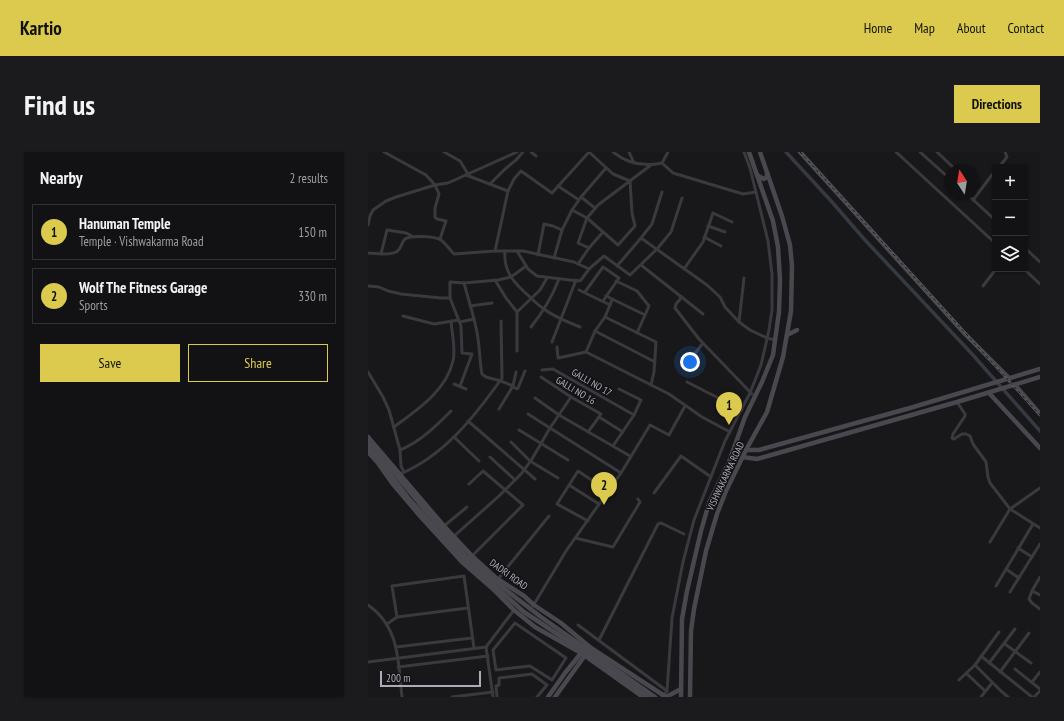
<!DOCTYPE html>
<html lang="en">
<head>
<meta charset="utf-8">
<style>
	:root { --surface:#121214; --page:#1b1b1d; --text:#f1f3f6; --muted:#9c9ea0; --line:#313234; --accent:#dbca4e }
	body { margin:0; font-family:"PT Sans Narrow",sans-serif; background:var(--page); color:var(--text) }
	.controls { position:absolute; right:12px; top:12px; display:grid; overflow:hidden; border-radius:0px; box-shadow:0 1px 3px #0004 }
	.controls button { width:36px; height:36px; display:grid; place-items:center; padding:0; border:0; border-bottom:1px solid var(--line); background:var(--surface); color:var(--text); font:20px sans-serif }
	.compass { position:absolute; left:576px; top:12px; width:36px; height:36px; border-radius:50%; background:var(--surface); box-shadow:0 1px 3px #0004; rotate:348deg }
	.scale { position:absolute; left:12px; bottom:10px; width:101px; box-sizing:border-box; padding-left:4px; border:2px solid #acadb8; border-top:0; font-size:11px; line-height:14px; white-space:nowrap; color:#acadb8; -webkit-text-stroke:3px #131315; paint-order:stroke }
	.you { position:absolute; left:322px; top:210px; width:14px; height:14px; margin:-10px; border:3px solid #fff; border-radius:50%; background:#1a73e8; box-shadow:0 0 0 6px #1a73e833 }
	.badge { display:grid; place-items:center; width:26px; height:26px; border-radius:50%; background:var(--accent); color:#111; font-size:13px; font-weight:700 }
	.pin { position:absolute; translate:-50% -33px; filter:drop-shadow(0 1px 2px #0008) }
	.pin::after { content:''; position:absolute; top:21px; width:14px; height:12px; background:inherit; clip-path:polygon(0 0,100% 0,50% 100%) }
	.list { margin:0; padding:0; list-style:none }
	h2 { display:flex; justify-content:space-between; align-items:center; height:52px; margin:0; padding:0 16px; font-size:17px }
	h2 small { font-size:13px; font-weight:400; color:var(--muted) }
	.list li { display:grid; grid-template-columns:26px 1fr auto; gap:12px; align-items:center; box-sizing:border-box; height:56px; margin:0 8px 8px; padding:0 8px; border:1px solid var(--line); border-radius:0px }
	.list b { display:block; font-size:15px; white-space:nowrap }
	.list p { margin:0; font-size:13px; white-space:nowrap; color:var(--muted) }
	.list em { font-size:13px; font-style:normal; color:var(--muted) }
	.actions { display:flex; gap:8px; padding:12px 16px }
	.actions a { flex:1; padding:9px 0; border:1px solid var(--accent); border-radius:0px; text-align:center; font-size:14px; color:var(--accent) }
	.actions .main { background:var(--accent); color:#111 }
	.icon { flex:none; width:22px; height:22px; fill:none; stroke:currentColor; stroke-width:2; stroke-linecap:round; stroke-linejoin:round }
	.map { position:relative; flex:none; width:672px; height:545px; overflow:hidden; border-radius:0px }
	header { display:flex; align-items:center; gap:24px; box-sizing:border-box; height:56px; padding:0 20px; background:var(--accent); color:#111 }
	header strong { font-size:19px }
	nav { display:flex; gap:22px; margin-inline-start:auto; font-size:14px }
	.intro { display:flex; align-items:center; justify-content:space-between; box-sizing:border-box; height:96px; padding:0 24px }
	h1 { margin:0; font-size:28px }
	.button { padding:10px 18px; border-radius:0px; background:var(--accent); color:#111; font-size:14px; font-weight:700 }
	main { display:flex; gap:24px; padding:0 24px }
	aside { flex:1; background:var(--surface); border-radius:0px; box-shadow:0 1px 3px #0004 }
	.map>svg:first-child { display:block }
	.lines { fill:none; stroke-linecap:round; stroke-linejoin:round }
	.canal { stroke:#353a42; stroke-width:3.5 }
	.street { stroke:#3a393e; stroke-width:3 }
	.secondary { stroke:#48484e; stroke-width:4.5 }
	.rail-casing { stroke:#535359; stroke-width:2.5 }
	.rail { stroke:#131315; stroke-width:1; stroke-dasharray:3; stroke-linecap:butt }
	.secondary-bridge { stroke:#48484e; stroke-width:4.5 }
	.labels { text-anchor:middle; stroke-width:3; stroke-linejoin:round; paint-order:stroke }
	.street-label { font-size:10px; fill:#acadb8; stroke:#131315 }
</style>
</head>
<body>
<header>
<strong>Kartio</strong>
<nav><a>Home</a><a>Map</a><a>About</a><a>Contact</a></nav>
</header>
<div class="intro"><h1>Find us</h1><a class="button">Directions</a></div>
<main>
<aside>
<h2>Nearby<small>2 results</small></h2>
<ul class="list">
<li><span class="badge">1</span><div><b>Hanuman Temple</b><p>Temple · Vishwakarma Road</p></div><em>150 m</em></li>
<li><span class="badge">2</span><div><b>Wolf The Fitness Garage</b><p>Sports</p></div><em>330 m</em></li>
</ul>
<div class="actions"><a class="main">Save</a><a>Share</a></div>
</aside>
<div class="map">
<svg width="672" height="545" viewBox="0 0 672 545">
	<rect width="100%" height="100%" fill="#18181a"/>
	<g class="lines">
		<path class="canal" d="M418,0L464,50L497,88L604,202L672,279"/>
		<g class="street">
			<path d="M16,0L58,23L67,33L71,42L67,56V65L69,67L78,69L72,87"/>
			<path d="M76,0L92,9L100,22"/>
			<path d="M163,0L168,4"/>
			<path d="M245,0C260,12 276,15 294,11L300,0"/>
			<path d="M261,0L266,11"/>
			<path d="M528,0L627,91"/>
			<path d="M552,0L582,27"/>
			<path d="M569,0L588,18"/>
			<path d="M294,11L305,21L375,42L388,40"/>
			<path d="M631,15L639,5L637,0"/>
			<path d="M98,23L140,39L127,99"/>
			<path d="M122,32L136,18L148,8L155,0"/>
			<path d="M190,34L211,48"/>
			<path d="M606,35L611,40"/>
			<path d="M140,39L146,27L153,19L184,41L221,0L245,22L262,29L264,61L267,74L250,93L219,66L204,58L194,78"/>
			<path d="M599,42L627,68"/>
			<path d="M213,45L238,16"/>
			<path d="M605,48L627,19"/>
			<path d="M204,58L213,45L227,56"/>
			<path d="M0,73L2,64L5,58L18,49L28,45L67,33L80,31L149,0"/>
			<path d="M340,74L357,80"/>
			<path d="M336,85L353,94"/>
			<path d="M273,86L339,133L352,145L357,155L371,170L382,178L399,186L407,188"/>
			<path d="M221,96L210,91L219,66L230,53L283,13"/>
			<path d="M657,96L672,110"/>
			<path d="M137,99C135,120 147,132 162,145C166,149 171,154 176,157C186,165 200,170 212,175"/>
			<path d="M149,99L160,117L169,124L210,129L213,128L221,117"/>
			<path d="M0,101C8,101 20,104 28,100C33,98 33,91 37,87C43,83 67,84 73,88C78,92 82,98 86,102L127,99H155L206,110L221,117L236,104L262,123L289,97L303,80L314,46"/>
			<path d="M13,102L19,78L38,81L44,84"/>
			<path d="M170,103L176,72L185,74L194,78L186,106"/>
			<path d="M210,112L221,96L235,80"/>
			<path d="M273,113L335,162"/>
			<path d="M249,114L273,86L284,72L294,40"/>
			<path d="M316,117L335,90L345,61L364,70"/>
			<path d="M656,117L672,132"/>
			<path d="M127,128L138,146L149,160"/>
			<path d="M248,129L269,139L281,154L269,181"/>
			<path d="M96,131C100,146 105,161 108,176C112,191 111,207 114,222L118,225L133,229L145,234"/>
			<path d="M0,134L11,135L20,139L33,142L73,146H82L93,174L94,201L104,202L92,234"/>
			<path d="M615,134L628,117"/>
			<path d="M211,138L242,153"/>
			<path d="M217,140L235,115L251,126L235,149"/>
			<path d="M238,144L277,163"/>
			<path d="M314,145L308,152L307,156L331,187L384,242"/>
			<path d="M82,146V130L96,131L130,128L143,125L158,114"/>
			<path d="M102,154L124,151"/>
			<path d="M35,164L66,172L91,168"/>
			<path d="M237,165L288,190L286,220L283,233"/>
			<path d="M92,170L106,167"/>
			<path d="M371,170L376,126"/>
			<path d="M163,175C175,160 184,145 191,127"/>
			<path d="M227,179L287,210"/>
			<path d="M184,190L208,128"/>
			<path d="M189,195L190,206L218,200L301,242L334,265L362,280"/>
			<path d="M149,199V160L172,138L179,126"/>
			<path d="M218,200L227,179L237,165L244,148"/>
			<path d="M322,208L335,191"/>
			<path d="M174,218L185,217L266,263"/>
			<path d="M0,220L15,245L21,258L32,298L33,314L36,320"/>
			<path d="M173,225L203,245L233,262L231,265"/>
			<path d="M319,230L374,258"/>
			<path d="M86,232L98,237"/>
			<path d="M145,235L149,237L150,236L157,219"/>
			<path d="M167,246L191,263L262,304"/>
			<path d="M589,250L597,262V264L585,282L584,286L585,287H586L594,282H598L602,284L605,292L618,310L620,325L622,331L629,340L642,357L672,376"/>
			<path d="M131,257L145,234L148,220"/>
			<path d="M160,262L253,321"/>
			<path d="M231,265L255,280"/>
			<path d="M100,269L167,327"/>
			<path d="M26,275C49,258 78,239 85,209C88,197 84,182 83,169"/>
			<path d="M151,278L200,308"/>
			<path d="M220,280L231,265"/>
			<path d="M86,285L111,309"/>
			<path d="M143,290L162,309L190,326"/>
			<path d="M245,294L266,263L273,248L251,237"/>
			<path d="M32,298C52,290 68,274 83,259"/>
			<path d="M122,305L147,328"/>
			<path d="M32,322C76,304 107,264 134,226L133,169"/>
			<path d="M101,332L115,319L155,353L104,404"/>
			<path d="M201,333L231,352"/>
			<path d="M286,341L313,304L343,325"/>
			<path d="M220,369L189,352L210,319L240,339"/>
			<path d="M76,374L99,355"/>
			<path d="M85,385L131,344L154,321L164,307L182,276L203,245"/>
			<path d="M207,386L245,395L272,350L270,347"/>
			<path d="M622,390L642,357L672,336"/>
			<path d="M650,396L664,405"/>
			<path d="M638,417L651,426"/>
			<path d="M672,425L664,439L672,443"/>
			<path d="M130,427L181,364"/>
			<path d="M628,434L665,372"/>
			<path d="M664,439L661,447L664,451L672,457"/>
			<path d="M642,440L672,392"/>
			<path d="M0,453C32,475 30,510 34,545"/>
			<path d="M165,454L198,399L253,321L282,273L301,283L317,254"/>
			<path d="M29,465L24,434L96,424L106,496"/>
			<path d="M147,471L198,506L184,528L162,514L128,518L125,498Z"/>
			<path d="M19,472L29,465L100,456"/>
			<path d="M210,473L299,539"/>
			<path d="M631,480L607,513L633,539L640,545"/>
			<path d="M231,488L290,372L293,371L316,382"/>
			<path d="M637,492L663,511"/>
			<path d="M28,495L104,486"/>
			<path d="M118,495L125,545"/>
			<path d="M613,504L664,545"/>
			<path d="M0,510L118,495L146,458"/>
			<path d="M621,511L647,477"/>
			<path d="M30,515L120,504"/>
			<path d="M647,517L672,537"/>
			<path d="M632,520L661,481"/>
			<path d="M598,521L617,539"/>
			<path d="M591,528L607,513"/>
			<path d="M664,530L672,520"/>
			<path d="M84,545L125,540"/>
			<path d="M129,545L128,534L131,533V526L164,522L179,533L169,545"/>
			<path d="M294,545L299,539L304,466L315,410L326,368L357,289L382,241L393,213L401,178L404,158V122L400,89L382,16L376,0"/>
			<path d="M613,545L624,531"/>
			<path d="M666,545L672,539"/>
		</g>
		<g class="secondary">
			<path d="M432,0L597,182L641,226"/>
			<path d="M389,23L396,27L399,25V21"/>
			<path d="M419,183L429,178"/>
			<path d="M647,233L672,262"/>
			<path d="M621,241L672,296"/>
			<path d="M0,285L76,374L104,404L128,426L156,444L166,453L193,471L223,496L298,545"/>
			<path d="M378,298H391L542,256L672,217"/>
			<path d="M0,300L10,311L24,331L52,364L94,410L125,437L146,458L167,475L213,501L275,545"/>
			<path d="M374,305L389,307L589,250L672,225"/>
			<path d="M180,545L197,521L214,500"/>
			<path d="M187,545L218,502"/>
			<path d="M298,545L313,537"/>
			<path d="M313,545L314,467L319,439L333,379L341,351L361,310L377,265L394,230L405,203L411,160L412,128L410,95L405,69L381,0"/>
			<path d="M322,545L323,479L326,457L338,399L349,362L358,339L378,298L399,260L415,205L423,159L424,114L422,93L414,64L392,0"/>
		</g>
		<defs>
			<path id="rail" d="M432,0L672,263"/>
		</defs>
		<use href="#rail" class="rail-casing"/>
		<use href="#rail" class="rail"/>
		<g class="secondary-bridge">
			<path d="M0,289L57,358L98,404L138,438L173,465L287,545"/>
			<path d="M0,294L41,347L92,403L156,460L212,497L280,545"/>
		</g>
	</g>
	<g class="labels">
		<g class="street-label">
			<text transform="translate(224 230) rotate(30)" y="4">GALLI NO 17</text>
			<text transform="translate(208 238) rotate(31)" y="4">GALLI NO 16</text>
			<text transform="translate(357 324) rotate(-65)" y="4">VISHWAKARMA ROAD</text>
			<text transform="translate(141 422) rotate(36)" y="4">DADRI ROAD</text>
		</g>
	</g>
</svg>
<div class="controls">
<button>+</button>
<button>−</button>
<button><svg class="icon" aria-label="layers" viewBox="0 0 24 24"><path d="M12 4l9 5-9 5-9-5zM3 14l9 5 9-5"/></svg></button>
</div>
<svg class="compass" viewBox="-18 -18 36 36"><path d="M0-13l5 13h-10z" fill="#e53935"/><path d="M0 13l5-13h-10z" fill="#9c9ea0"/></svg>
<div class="scale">200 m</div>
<div class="you"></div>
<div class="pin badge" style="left:361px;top:273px">1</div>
<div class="pin badge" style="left:236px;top:353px">2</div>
</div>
</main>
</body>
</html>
